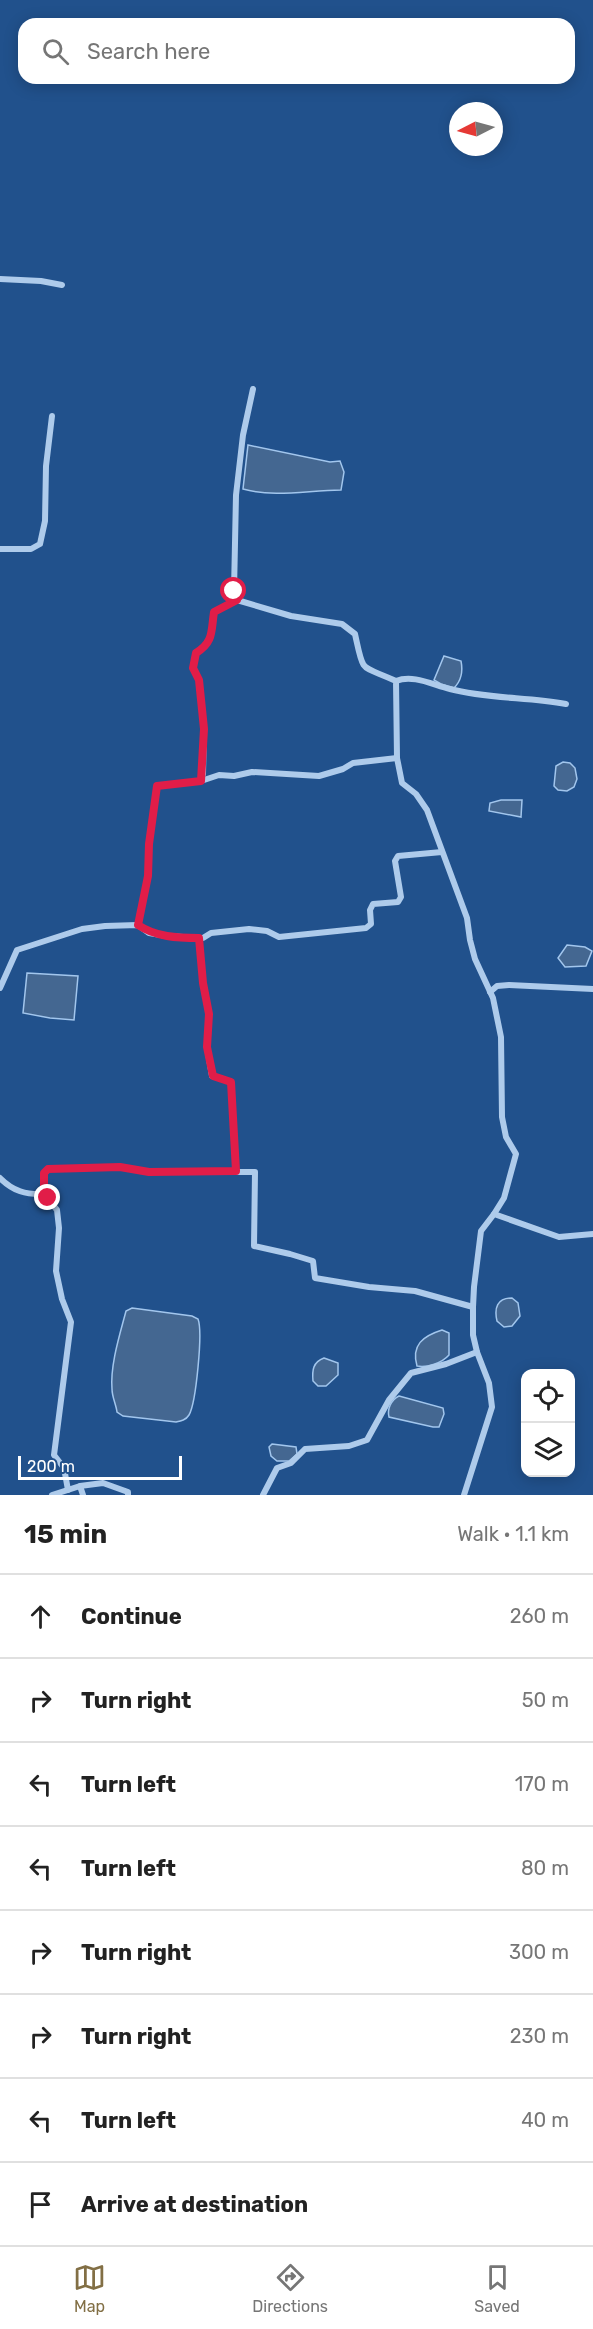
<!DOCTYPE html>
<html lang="en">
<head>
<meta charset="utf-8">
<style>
	:root { --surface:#fff; --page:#f6f6f6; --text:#222; --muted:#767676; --line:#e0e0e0; --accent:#826f45 }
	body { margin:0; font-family:Rubik,sans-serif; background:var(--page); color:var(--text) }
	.controls { position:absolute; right:18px; bottom:18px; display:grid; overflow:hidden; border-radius:12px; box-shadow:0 3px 15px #0003 }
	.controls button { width:54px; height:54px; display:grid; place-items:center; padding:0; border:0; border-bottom:2px solid var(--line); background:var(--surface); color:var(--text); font:30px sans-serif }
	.compass { position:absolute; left:449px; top:102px; width:54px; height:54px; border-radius:50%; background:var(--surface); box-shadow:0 3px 15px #0003; rotate:264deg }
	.scale { position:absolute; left:18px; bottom:15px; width:164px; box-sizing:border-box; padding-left:6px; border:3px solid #fff; border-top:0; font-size:16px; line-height:21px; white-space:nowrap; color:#fff; -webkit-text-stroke:4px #21518c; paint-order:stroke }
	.stop { position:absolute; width:18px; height:18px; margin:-14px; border:4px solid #e11d48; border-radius:50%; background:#fff }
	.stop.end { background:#e11d48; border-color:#fff; box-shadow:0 2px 6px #0008 }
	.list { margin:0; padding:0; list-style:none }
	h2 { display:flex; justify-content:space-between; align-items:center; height:78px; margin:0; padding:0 24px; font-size:26px }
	h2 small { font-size:20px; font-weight:400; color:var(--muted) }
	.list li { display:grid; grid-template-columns:39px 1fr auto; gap:18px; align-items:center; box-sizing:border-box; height:84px; padding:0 24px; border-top:2px solid var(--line) }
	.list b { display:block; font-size:22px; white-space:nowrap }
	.list em { font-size:20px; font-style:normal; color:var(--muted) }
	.icon { flex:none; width:33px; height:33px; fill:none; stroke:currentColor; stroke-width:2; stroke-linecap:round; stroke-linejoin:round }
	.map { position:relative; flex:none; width:593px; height:1495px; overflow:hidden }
	.search { position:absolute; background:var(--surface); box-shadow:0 3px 15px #0003; left:18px; right:18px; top:18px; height:66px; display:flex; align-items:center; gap:15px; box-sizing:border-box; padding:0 21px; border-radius:18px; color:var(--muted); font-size:22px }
	.sheet { height:750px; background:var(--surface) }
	nav { display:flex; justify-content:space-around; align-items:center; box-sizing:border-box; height:84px; border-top:2px solid var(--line); background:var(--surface); font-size:16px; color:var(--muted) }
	nav a { display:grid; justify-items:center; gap:3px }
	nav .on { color:var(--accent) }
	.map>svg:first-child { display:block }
	.water { fill:#446791; stroke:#a2c6ed; stroke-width:1.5 }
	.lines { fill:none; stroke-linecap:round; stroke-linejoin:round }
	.minor { stroke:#aecbeb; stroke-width:6 }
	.route { stroke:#e11d48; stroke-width:8 }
</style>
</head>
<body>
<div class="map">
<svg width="593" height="1495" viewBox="0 0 593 1495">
	<rect width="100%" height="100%" fill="#21518c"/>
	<g class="water">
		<path d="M248,445L330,462L340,461L344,472L341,490C308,490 276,498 243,489Z"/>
		<path d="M444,656L461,661C463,671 462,680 454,688L441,684L434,680Z"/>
		<path d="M563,762L570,763L575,768L577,779L574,787L567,791L558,790L554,786L556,766Z"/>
		<path d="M501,800H522L521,817L489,811L490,803Z"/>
		<path d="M567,945L585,947L592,951L586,966L565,967L558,958Z"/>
		<path d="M27,973L78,976L74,1020L50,1018L23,1013Z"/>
		<path d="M512,1298L518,1303L520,1316L512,1326L504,1327L497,1321C494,1308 497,1298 512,1298Z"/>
		<path d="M132,1308L192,1316L198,1319C203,1332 196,1403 189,1415C186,1420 181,1421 176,1422L123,1416L117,1412C116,1404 112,1397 112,1389C110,1365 120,1334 126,1311Z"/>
		<path d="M442,1330L449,1333V1355C442,1363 427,1368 417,1366C411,1345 423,1336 442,1330Z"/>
		<path d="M324,1358L338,1363V1375L326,1386H318L313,1381C312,1370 313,1362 324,1358Z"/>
		<path d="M399,1396L443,1408L444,1414L439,1427H433L389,1417C387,1409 391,1400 399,1396Z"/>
		<path d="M272,1444L296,1447L297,1454L289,1461H277L271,1456L269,1447Z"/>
	</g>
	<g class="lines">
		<g class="minor">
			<path d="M0,279L41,281L62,285"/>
			<path d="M253,389L243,435L236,495L234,591L237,600L291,616L342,624L355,634C364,675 359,664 396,681L397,758L402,783L416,794L427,810L467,918L470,940L475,959L493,998L501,1037L502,1117L506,1137L516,1154L504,1198L494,1214"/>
			<path d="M0,549H31L40,544L45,521L46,466L52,416"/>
			<path d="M396,681C413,674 433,685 450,689C488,699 527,697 566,704"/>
			<path d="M201,781L219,775L234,776L252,772L319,776L343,769L353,763L397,758"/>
			<path d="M138,925L148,876L149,844L157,786L201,781L203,774L204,729L199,680L193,668L196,653C214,642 211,631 214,612L237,600"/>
			<path d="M199,938H203L211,933L249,929L267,931L279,937L366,928L371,924L370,910L373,904L398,902L401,897L395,861L398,856L442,852"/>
			<path d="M0,988L17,950L82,929L105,926L138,925L149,933L167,936L199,938L203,983L209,1014L207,1047L212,1076L231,1082L236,1171"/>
			<path d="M490,992L497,986L509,985L593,989"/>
			<path d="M0,1178C13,1191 26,1195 44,1194"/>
			<path d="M80,1486L83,1495"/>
			<path d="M68,1490L64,1468L54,1455L71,1322L62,1299L56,1271L59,1228L57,1210L44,1194V1173L48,1169L120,1167L149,1172H255L254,1246L290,1254L313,1261L315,1278L369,1287L415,1291L473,1307"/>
			<path d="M52,1495L80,1486L103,1483L128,1492V1495"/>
			<path d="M263,1495L277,1468L291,1463L305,1449L349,1446L367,1440L389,1400L411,1373L446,1364L477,1352"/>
			<path d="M464,1495L492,1407L489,1383L477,1352L473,1335V1307L474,1287L481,1231L494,1214L559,1237L593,1234"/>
		</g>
	</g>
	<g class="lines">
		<path class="route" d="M48,1198L44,1194V1173L48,1169L120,1167L149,1172L236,1171L231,1082L213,1076L207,1047L209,1014L203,983L199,938C177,938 156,937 138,925L148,876L149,844L157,786L201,781L204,729L199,680L193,668L196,653C214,642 211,631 214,612L237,600L234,591"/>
	</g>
</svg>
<div class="controls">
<button><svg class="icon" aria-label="locate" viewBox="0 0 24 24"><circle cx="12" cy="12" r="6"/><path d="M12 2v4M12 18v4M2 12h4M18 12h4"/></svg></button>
<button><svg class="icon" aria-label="layers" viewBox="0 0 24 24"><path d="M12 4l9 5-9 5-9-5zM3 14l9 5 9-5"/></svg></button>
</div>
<svg class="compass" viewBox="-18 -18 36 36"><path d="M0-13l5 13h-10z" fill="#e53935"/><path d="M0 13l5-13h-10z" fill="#767676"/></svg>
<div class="scale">200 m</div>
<div class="stop" style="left:234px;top:591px"></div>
<div class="stop end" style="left:48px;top:1198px"></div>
<div class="search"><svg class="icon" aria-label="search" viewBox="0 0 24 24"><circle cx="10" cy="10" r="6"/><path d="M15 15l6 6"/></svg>Search here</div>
</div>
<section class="sheet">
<h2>15 min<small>Walk · 1.1 km</small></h2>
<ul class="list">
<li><svg class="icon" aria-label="ahead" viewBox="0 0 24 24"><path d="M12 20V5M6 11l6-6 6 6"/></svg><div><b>Continue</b></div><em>260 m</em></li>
<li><svg class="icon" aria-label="right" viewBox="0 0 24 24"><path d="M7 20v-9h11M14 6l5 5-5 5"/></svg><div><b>Turn right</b></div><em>50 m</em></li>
<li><svg class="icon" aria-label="left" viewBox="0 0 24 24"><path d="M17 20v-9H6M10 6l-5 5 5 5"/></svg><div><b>Turn left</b></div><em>170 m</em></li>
<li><svg class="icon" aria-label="left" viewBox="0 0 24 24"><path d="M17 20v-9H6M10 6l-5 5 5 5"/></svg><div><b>Turn left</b></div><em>80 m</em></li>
<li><svg class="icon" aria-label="right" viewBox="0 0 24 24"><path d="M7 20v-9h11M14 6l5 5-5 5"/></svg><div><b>Turn right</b></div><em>300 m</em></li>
<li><svg class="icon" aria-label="right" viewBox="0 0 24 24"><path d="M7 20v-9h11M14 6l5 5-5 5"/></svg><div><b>Turn right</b></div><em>230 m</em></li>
<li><svg class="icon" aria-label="left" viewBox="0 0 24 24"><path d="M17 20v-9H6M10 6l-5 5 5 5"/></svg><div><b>Turn left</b></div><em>40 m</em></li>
<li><svg class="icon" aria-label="arrive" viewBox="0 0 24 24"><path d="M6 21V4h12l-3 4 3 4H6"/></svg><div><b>Arrive at destination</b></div></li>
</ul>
</section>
<nav>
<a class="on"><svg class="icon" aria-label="map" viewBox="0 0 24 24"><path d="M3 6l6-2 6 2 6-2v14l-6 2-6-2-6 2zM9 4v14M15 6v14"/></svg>Map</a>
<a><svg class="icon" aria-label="directions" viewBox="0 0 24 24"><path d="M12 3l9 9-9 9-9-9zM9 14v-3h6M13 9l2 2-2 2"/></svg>Directions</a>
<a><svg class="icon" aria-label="saved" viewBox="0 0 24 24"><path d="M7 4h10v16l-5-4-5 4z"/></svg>Saved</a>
</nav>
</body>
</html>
